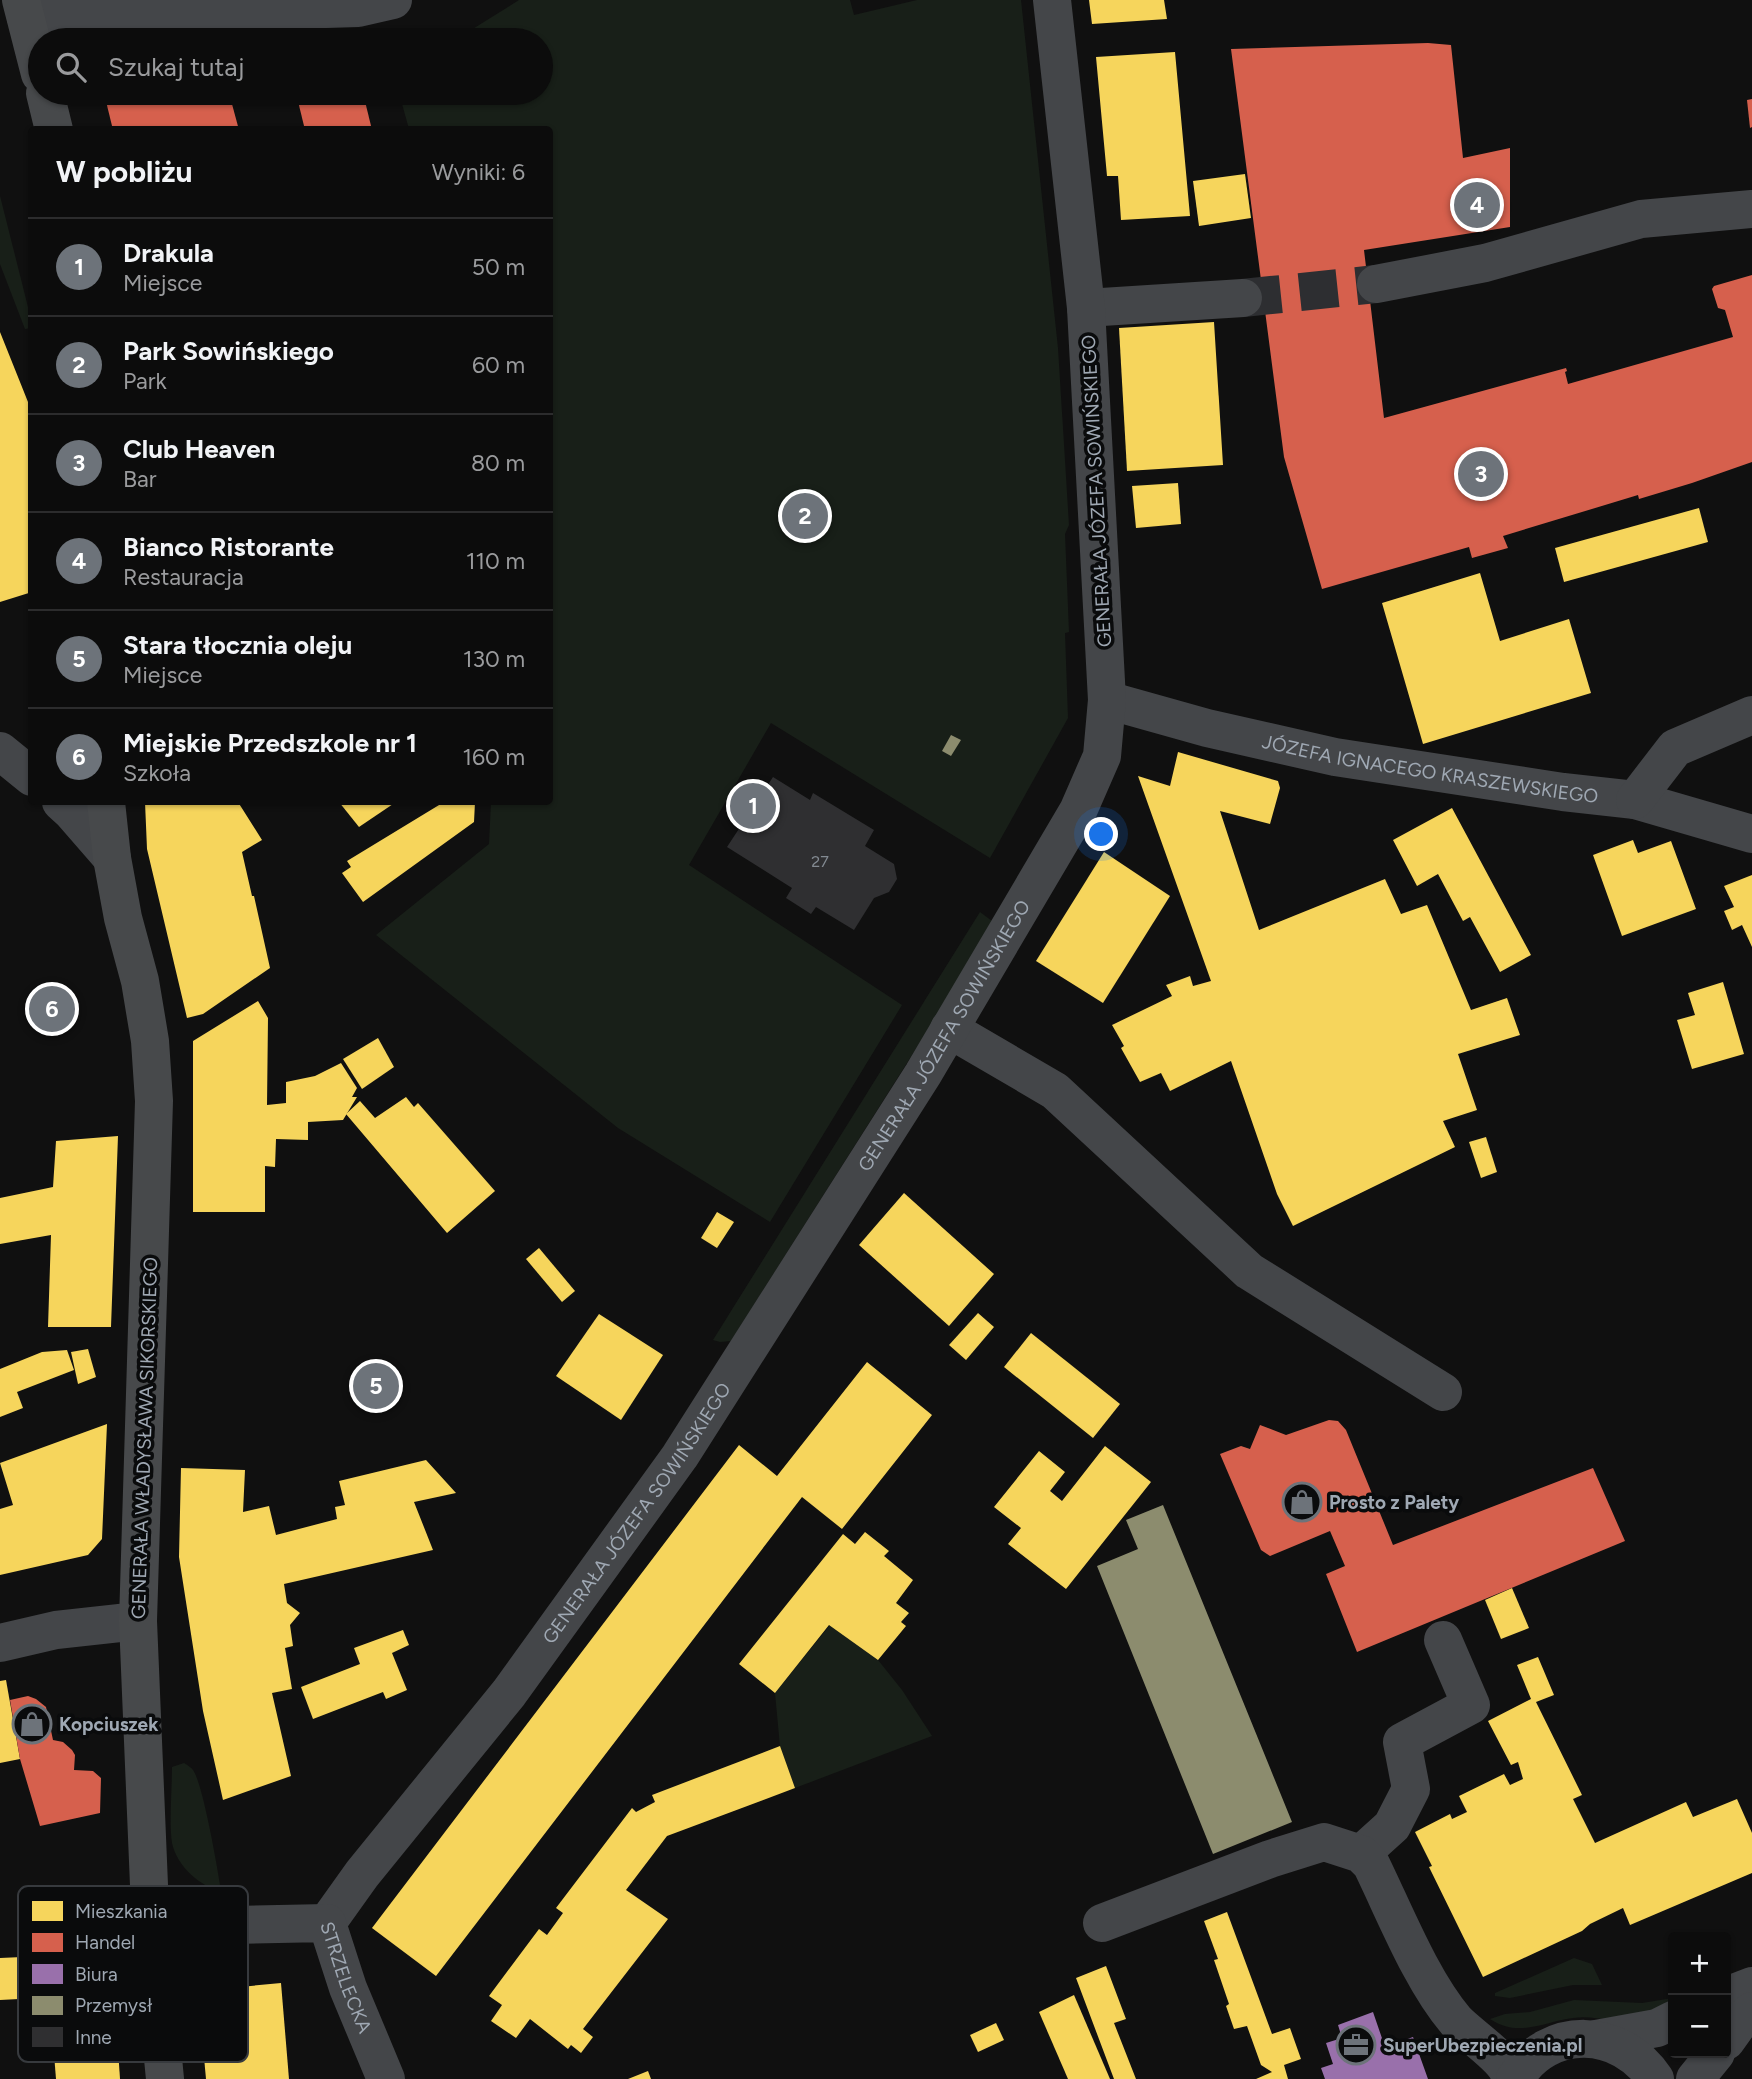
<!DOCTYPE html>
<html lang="pl">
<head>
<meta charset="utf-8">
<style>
	:root { --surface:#0c0c0c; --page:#151515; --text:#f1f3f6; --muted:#9a9b9d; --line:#2c2c2d; --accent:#6d737a }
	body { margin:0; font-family:Figtree,sans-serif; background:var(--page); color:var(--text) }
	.controls { position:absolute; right:21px; bottom:21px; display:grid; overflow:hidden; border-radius:7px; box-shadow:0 2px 5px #0004 }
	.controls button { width:63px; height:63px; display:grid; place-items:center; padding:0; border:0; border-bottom:2px solid var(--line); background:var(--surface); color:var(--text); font:35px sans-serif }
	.you { position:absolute; left:1102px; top:835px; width:24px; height:24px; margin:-18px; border:5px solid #fff; border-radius:50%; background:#1a73e8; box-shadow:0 0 0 10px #1a73e833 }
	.badge { display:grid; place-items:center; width:46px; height:46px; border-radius:50%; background:var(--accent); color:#fff; font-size:23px; font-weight:700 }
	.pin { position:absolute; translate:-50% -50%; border:4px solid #fff; box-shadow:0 2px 7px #0006 }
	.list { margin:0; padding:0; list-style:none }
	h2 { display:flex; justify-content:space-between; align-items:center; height:91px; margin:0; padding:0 28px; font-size:30px }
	h2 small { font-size:23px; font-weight:400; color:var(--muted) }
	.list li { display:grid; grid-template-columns:46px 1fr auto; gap:21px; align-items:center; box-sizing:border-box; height:98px; padding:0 28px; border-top:2px solid var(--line) }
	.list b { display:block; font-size:26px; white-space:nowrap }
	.list p { margin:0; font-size:23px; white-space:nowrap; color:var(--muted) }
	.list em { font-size:23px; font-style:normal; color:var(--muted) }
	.icon { flex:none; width:38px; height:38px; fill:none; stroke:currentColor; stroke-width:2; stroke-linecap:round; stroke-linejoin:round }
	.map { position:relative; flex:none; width:1752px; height:2079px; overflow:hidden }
	.search { position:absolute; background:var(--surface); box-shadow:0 2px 5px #0004; left:28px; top:28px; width:525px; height:77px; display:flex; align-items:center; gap:18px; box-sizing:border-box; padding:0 24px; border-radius:38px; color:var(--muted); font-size:26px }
	.panel { position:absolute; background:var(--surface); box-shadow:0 2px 5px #0004; left:28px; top:126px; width:525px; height:679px; border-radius:7px }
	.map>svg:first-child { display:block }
	.green { fill:#181f18 }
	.homes { fill:#f6d55c }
	.shops { fill:#d6604d }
	.offices { fill:#9970ab }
	.industry { fill:#8c8c6e }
	.building { fill:#2f2f31 }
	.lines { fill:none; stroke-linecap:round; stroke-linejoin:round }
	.minor-tunnel { stroke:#2d2e31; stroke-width:38; stroke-dasharray:38 19; stroke-linecap:butt }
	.minor { stroke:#444649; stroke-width:38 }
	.major { stroke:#47494b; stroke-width:38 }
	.labels { text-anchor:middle; stroke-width:7; stroke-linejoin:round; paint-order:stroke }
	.number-label { font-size:16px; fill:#838a92 }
	.street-label { font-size:19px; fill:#9fa8b3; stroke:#0a0b0c }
	.poi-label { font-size:19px; font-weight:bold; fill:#9fa8b3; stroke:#0a0b0c; text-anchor:start }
	.key { fill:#0a0b0c; stroke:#373a3e; stroke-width:2 }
	.key-label { font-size:19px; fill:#9fa8b3 }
</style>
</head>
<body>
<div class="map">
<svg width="1752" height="2079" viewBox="0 0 1752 2079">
	<rect width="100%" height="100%" fill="#101010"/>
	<g class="green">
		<path d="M519,0H850L854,15L917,0H1021L1058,348L1069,525L1065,534L1069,632L1065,633L1068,718L990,858L771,723L689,865L902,1005L770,1222L618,1128L376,935L489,844L491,802H550V130L409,129L399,93H541V40H455Z"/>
		<path d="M0,196L31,319V328L25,329L0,264Z"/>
		<path d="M980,912L992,921L931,1025L731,1341L720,1342L713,1340Z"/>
		<path d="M830,1625L878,1660L902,1690L932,1736L795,1788L780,1746L775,1693Z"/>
		<path d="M184,1763C187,1765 191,1767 193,1770C203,1784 218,1870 221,1891C199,1886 177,1866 172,1843C169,1825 172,1787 172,1767Z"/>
		<path d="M1574,1958L1592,1964L1602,1985H1573L1510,1998L1495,1996V1993Z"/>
		<path d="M1673,1998V2005C1657,2010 1638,2018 1621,2019C1605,2021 1589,2015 1573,2018C1543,2022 1518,2038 1490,2019L1505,2014L1530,2012L1574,2000L1642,2003Z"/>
	</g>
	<g class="homes">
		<path d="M1089,0H1164L1167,19L1092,24Z"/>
		<path d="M1175,52L1190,216L1121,220L1118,176H1107L1096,57Z"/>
		<path d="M1245,174L1251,218L1199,226L1193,181Z"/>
		<path d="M1214,322L1223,465L1127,471L1119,328Z"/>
		<path d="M0,332L32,412V592L0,602Z"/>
		<path d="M1178,483L1181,524L1136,528L1132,486Z"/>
		<path d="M1699,508L1708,542L1564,582L1555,548Z"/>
		<path d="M1480,573L1500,641L1569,619L1591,693L1423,744L1382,603Z"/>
		<path d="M1178,752L1278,781L1280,788L1270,824L1220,811L1259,930L1385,879L1401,914L1427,905L1471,1010L1507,998L1520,1035L1458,1054L1477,1110L1443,1121L1455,1147L1293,1226L1277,1194L1231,1061L1170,1091L1161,1073L1140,1082L1121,1048L1124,1046L1112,1025L1172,996L1166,985L1190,976L1193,986L1211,981L1138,776L1170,786Z"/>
		<path d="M145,802H238L262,840L242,852L252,896H254L270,968L203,1014L187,1018L147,849Z"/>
		<path d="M339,802H396L359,827Z"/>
		<path d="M444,802H475L474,822L363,902L342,873L351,867L347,861Z"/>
		<path d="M1452,808L1531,955L1500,972L1470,917L1463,921L1438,874L1417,886L1393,840Z"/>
		<path d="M1633,840L1638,853L1671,841L1696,909L1622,936L1593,855Z"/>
		<path d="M1104,852L1170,896L1103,1003L1036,961Z"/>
		<path d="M1752,875V947L1742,925L1732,930L1724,911L1734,907L1724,886Z"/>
		<path d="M1723,982L1744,1054L1692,1069L1677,1020L1695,1015L1688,993Z"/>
		<path d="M258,1001L268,1018L267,1105L286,1103V1082L315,1076L341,1063L357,1088L352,1097H357L343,1120L308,1122V1140L276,1139L275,1167L265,1166V1212H193V1041Z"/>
		<path d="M378,1038L394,1067L362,1089L343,1059Z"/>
		<path d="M406,1097L414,1107L418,1103L495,1191L447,1233L346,1114L360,1101L375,1118Z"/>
		<path d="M118,1136L111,1327H48L51,1235L0,1244V1198L53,1187L56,1141Z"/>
		<path d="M1486,1137L1497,1172L1481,1178L1469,1142Z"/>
		<path d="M904,1193L994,1274L949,1326L859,1245Z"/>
		<path d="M717,1212L734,1222L717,1248L701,1238Z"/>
		<path d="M539,1248L575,1291L562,1302L526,1259Z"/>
		<path d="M978,1313L994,1327L966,1360L949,1345Z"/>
		<path d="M599,1314L663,1355L621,1420L556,1376Z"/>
		<path d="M1031,1333L1120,1404L1093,1438L1004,1367Z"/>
		<path d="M88,1349L96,1377L78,1384L71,1352Z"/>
		<path d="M67,1350L74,1370L17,1392L23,1408L0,1417V1369L42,1352Z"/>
		<path d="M867,1362L932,1415L842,1529L802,1497L436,1976L372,1928L739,1445L777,1476Z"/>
		<path d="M380,1363L399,1389L372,1409L353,1383Z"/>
		<path d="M107,1424L102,1539L88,1555L0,1575V1509L13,1505L0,1463Z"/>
		<path d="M1105,1446L1151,1482L1066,1589L1008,1544L1021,1528L994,1507L1039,1451L1065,1472L1050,1491L1062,1501Z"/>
		<path d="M426,1460L456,1493L414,1502L433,1550L284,1584L287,1603L300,1613L290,1625L293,1646L285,1648L292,1689L272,1693L291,1776L223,1800L203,1711L179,1557L181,1468L245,1470L243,1512L269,1506L276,1535L337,1519L335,1507L345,1505L339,1481Z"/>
		<path d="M865,1532L889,1551L884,1556L913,1580L896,1603L909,1613L901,1622L906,1626L878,1660L829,1625L775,1693L739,1664L843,1534L855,1544Z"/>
		<path d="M1512,1588L1529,1628L1501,1639L1485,1600Z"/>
		<path d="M403,1630L409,1645L392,1653L407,1690L386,1699L383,1692L313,1719L301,1687L360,1664L354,1648Z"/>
		<path d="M1538,1657L1554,1695L1536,1702L1582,1795L1573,1799L1595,1843L1686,1802L1693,1817L1737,1799L1752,1833V1873L1630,1925L1623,1908L1590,1924L1582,1931L1483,1977L1429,1867L1432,1866L1415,1832L1450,1814L1452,1819L1467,1812L1459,1796L1504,1774L1510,1785L1523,1779L1518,1762L1511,1765L1488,1721L1531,1699L1517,1665Z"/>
		<path d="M6,1680L20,1759L0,1763V1681Z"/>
		<path d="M780,1746L795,1788L667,1836L626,1890L668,1919L583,2029L593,2037L581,2053L571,2045L568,2049L530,2019L516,2038L491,2021L502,2005L489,1996L539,1929L547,1935L563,1913L556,1908L632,1808L636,1812L655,1802L652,1795Z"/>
		<path d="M1227,1912L1272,2034L1290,2028L1301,2059L1284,2065L1288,2079H1256L1272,2072L1261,2065L1247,2026L1234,2029L1226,2006L1229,2004L1214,1960L1218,1959L1204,1921Z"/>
		<path d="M112,1953L114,1994L0,2000V1958Z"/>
		<path d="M1106,1966L1126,2019L1114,2023L1136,2079H1114L1076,1978Z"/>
		<path d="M281,1983L289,2079H206L198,1991Z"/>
		<path d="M1074,1995L1110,2079H1068L1039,2012Z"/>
		<path d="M996,2023L1004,2040L978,2052L970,2035Z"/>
		<path d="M118,2049L120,2079H56L54,2054Z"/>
		<path d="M648,2071L651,2079H628Z"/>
	</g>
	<g class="shops">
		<path d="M1428,43L1451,45L1463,158L1510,148V227L1364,250L1384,418L1566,368L1567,371L1565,372L1568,384L1733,337L1725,310L1718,308L1712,289L1714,286L1752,275V462L1692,483L1639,499L1638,495L1503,536L1508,548L1472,558L1469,547L1322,589L1284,457L1231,49Z"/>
		<path d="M104,93H229L239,130H113Z"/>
		<path d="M296,93H363L372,130H305Z"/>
		<path d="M1752,99V127L1750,128L1747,100Z"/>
		<path d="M1329,1420L1338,1421L1346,1430L1393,1545L1593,1468L1625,1541L1357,1652L1326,1574L1345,1566L1330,1531L1270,1556L1261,1550L1220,1454L1241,1446L1250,1449L1260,1425L1286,1435Z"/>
		<path d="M28,1696L36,1699L46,1707L53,1740L63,1742L72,1750L75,1755L74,1770L93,1771L101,1778L100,1813L40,1826L20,1759L10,1700Z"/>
	</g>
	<path class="offices" d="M1373,2012L1385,2047L1413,2037L1428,2079H1325L1321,2068L1333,2064L1326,2043L1342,2038L1338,2025Z"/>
	<g class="industry">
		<path d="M951,735L961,740L951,756L942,751Z"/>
		<path d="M1163,1505L1292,1822L1213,1854L1097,1566L1138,1549L1126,1520Z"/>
	</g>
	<path class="building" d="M773,777L810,800L813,793L874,830L865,846L894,864L897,879L889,892L874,898L854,930L816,907L811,914L786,898L792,888L727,847Z"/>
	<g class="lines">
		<path class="minor-tunnel" d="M1243,298L1376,284"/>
		<g class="minor">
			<path d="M26,18L358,8L393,0"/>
			<path d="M1376,284L1485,263L1641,219L1752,209"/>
			<path d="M1086,308L1243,298"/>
			<path id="s1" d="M1107,700L1207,728L1335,757L1563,792L1635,800L1752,834"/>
			<path d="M0,751L32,777"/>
			<path d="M1635,800L1675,748L1752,715"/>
			<path d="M61,802L72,812L112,858"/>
			<path d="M949,1029L1055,1091L1249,1271L1443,1392"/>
			<path d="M0,1643L56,1630L138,1621"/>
			<path d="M1361,1854L1392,1826L1411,1789L1402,1742L1471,1705L1443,1640"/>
			<path id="s2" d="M327,1923L362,1874L509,1693L680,1456L923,1074L1078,811L1102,756L1107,700L1086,308L1052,0"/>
			<path d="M1102,1923L1270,1859L1324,1842L1361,1854L1371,1864C1395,1913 1421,1980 1456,2021C1470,2036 1509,2060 1510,2079"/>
			<path id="s3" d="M151,1933L234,1925L327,1923L348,1988L386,2079"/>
			<path d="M1726,1996L1752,1986"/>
			<path d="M1596,2039L1657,2028L1673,2020"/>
			<path d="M1726,2041L1741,2020L1752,2011"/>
			<path d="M1515,2079C1548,2024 1621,2027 1655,2079"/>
			<path d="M1695,2079L1716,2053"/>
		</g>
		<g class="major">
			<path d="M21,0L40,74"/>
			<path d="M45,93L54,130"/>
			<path d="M106,802L112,858L123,918L140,981L150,1041L154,1101L138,1621L151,1933L165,2079"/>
		</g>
	</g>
	<defs>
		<symbol id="shop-ring" viewBox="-11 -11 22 22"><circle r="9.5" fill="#0a0b0c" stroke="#6d737a" stroke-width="1.5"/><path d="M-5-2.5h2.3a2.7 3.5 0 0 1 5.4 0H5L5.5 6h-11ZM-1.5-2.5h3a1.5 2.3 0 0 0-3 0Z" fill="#6d737a"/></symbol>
		<symbol id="office-ring" viewBox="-11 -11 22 22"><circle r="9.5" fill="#0a0b0c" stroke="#6d737a" stroke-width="1.5"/><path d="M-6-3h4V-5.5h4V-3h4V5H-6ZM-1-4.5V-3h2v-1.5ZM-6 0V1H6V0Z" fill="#6d737a"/></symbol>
	</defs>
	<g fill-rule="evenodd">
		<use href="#shop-ring" x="1280" y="1480" width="44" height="44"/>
		<use href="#shop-ring" x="10" y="1702" width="44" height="44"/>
		<use href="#office-ring" x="1334" y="2023" width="44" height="44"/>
	</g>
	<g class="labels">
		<g class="number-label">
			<text x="820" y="867">27</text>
		</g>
		<g class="street-label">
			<text transform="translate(1096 491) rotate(-93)" y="7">GENERAŁA JÓZEFA SOWIŃSKIEGO</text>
			<text dy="7" stroke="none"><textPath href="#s1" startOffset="331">JÓZEFA IGNACEGO KRASZEWSKIEGO</textPath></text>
			<text dy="7" stroke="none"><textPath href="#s2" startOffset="1082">GENERAŁA JÓZEFA SOWIŃSKIEGO</textPath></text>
			<text transform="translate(144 1438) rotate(-88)" y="7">GENERAŁA WŁADYSŁAWA SIKORSKIEGO</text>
			<text dy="7" stroke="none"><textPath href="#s2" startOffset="514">GENERAŁA JÓZEFA SOWIŃSKIEGO</textPath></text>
			<text dy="7" stroke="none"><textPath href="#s3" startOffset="234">STRZELECKA</textPath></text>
		</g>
		<g class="poi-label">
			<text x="1329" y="1509">Prosto z Palety</text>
			<text x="59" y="1731">Kopciuszek</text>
			<text x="1383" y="2052">SuperUbezpieczenia.pl</text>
		</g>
	</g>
	<rect x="18" y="1886" width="230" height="176" rx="10" class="key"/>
	<rect x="32" y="1901" width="31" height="20" fill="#f6d55c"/>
	<rect x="32" y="1933" width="31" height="19" fill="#d6604d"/>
	<rect x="32" y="1964" width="31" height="20" fill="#9970ab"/>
	<rect x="32" y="1996" width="31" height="19" fill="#8c8c6e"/>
	<rect x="32" y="2027" width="31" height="20" fill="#2f2f31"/>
	<g class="key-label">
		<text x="75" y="1918">Mieszkania</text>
		<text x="75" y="1949">Handel</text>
		<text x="75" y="1981">Biura</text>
		<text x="75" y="2012">Przemysł</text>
		<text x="75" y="2044">Inne</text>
	</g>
</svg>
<div class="controls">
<button>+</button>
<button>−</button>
</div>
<div class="you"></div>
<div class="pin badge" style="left:753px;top:806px">1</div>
<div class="pin badge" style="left:805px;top:516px">2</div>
<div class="pin badge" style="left:1481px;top:474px">3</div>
<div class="pin badge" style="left:1477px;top:205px">4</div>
<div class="pin badge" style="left:376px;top:1386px">5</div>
<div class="pin badge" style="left:52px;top:1009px">6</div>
<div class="search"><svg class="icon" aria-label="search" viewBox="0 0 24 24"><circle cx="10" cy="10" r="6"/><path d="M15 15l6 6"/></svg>Szukaj tutaj</div>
<section class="panel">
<h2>W pobliżu<small>Wyniki: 6</small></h2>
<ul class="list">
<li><span class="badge">1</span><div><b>Drakula</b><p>Miejsce</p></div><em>50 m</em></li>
<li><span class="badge">2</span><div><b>Park Sowińskiego</b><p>Park</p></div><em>60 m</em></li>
<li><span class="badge">3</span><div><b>Club Heaven</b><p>Bar</p></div><em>80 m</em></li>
<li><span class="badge">4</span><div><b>Bianco Ristorante</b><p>Restauracja</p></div><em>110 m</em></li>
<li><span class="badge">5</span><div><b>Stara tłocznia oleju</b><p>Miejsce</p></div><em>130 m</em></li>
<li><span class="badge">6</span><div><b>Miejskie Przedszkole nr 1</b><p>Szkoła</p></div><em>160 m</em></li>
</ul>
</section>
</div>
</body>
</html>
